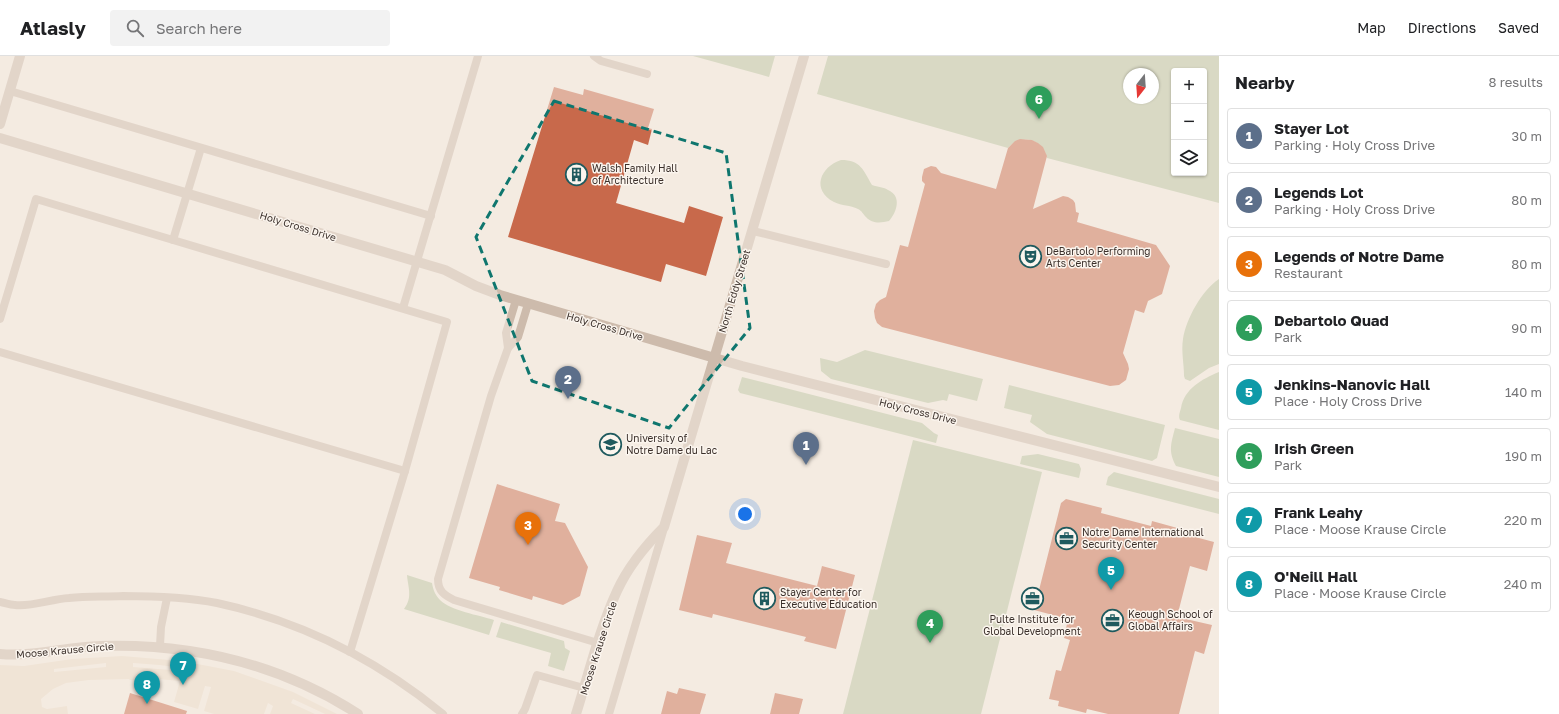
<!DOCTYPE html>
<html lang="en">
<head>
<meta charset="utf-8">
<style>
	:root { --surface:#fff; --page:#f2f2f2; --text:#202124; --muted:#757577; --line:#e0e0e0; --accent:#111827 }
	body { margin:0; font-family:"Golos Text",sans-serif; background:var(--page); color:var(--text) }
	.controls { position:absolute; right:12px; top:12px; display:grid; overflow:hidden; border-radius:4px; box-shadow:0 1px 3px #0004 }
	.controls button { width:36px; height:36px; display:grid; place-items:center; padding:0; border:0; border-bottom:1px solid var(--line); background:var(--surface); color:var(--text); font:20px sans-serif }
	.compass { position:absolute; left:1123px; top:12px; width:36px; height:36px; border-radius:50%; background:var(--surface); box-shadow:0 1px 3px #0004; rotate:197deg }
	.you { position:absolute; left:745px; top:458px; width:14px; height:14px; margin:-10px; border:3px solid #fff; border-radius:50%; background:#1a73e8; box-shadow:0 0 0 6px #1a73e833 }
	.badge { display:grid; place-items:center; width:26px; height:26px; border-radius:50%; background:var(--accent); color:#fff; font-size:13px; font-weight:700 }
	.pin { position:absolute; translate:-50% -33px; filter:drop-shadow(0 1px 2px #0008) }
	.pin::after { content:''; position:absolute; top:21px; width:14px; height:12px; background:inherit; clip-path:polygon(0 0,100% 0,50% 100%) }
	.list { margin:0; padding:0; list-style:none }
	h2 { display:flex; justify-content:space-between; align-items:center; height:52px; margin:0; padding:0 16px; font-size:17px }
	h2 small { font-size:13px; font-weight:400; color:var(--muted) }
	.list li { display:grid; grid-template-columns:26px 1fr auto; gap:12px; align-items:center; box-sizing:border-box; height:56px; margin:0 8px 8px; padding:0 8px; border:1px solid var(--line); border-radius:4px }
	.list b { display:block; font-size:15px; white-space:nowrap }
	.list p { margin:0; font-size:13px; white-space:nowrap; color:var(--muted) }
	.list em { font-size:13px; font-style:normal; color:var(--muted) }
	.icon { flex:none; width:22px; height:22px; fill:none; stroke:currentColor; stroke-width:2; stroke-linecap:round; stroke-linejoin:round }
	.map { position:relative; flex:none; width:1219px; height:658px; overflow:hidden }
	header { display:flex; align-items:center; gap:24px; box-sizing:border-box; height:56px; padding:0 20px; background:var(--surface); border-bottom:1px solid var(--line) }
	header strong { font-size:19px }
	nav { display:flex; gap:22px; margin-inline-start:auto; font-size:14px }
	.search { width:280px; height:36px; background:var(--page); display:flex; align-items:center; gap:10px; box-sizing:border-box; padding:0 14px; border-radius:4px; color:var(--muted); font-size:15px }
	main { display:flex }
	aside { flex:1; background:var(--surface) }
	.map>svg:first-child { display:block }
	.green { fill:#b8c4a0; fill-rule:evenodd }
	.plaza { fill:#ecdcc8; fill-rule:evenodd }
	.building { fill:#c8694b }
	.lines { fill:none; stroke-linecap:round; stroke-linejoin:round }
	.service { stroke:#cdbbac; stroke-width:8 }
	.minor { stroke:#cdbbac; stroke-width:10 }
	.marked { fill:none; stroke:#0f766e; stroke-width:3; stroke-dasharray:8 5; stroke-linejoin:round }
	.labels { text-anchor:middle; stroke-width:3; stroke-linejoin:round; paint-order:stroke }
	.poi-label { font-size:10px; fill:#3b302b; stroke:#fbf5ee; text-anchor:start }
	.street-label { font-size:10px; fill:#3b302b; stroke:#fbf5ee }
</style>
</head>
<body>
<header>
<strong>Atlasly</strong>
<div class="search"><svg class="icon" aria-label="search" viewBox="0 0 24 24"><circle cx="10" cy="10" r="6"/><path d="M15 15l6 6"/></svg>Search here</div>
<nav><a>Map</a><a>Directions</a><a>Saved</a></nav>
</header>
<main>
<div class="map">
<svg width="1219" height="658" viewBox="0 0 1219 658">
	<rect width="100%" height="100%" fill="#f4ebe1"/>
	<g class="green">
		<path d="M693,0H775L769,21Z"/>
		<path d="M828,0H1219V147L1047,102C1043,83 1021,77 1008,92L817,38ZM1174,15H1204V117H1174ZM1129,18H1153V42H1129Z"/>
		<path d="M841,104C861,104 863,114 872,129C878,131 884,131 888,134C902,140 897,156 889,165C881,167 872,168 866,161C863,158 862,155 858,153C850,149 842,150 834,146C811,134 820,111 841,104Z"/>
		<path d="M1219,223V308L1209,312L1190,325L1185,323L1184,320C1184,308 1181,295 1183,283C1186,263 1202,234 1219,223Z"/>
		<path d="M865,294L983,323L977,345L949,338L947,345L943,344L928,347L831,323L821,315L820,302L837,306Z"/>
		<path d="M1219,316V374L1180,364C1178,360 1180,356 1181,352C1184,333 1202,323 1219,316Z"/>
		<path d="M742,321L922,367L934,377L938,379L936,387L740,337L738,334Z"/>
		<path d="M1009,329L1165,369L1157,402L1152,405L1047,378L1030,366L1032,359L1004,352Z"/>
		<path d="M1175,372L1219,383V421L1176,410C1168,395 1171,388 1175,372Z"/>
		<path d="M913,384L1042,416L981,658H843Z"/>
		<path d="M1038,398L1079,408L1081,413L1079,422L1020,408L1022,400Z"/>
		<path d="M1114,416L1219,443V458L1106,429L1108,421Z"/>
		<path d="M407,519L432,527C433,533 435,539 440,544C451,555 479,559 494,564L489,579L404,553C413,541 408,532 407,519Z"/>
		<path d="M501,566L564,585L565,592L570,595L564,615L548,610L551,597L496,581Z"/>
	</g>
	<path class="plaza" d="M122,600L182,605L234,615L293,636L337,658H325L293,643L291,647L315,658H270L273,650L268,647L264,658H214L204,655L211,631L205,630L198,653L174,646L180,625L147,622V625L130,624L129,623L89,624L66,627L53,633L41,643L42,651L47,653L67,650L68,658H0V609L24,610L72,603ZM106,607V611L54,616V613ZM133,607L159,609L185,612L184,615L133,611Z"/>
	<g class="building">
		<path d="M554,31L583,39L584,33L654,53L648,72L652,73L648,89L634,84L616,147L684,167L689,150L723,161L706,220L666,208L661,226L508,181Z"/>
		<path d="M1020,83L1032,84L1038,87L1043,91L1047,100L1033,153L1063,140L1068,141L1073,144L1075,147L1076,156L1079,157L1077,166L1156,189L1170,210L1162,238L1148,245L1144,257L1135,254L1123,297L1128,308L1129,313L1126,324L1119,329L1110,330L882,271L877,267L875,262L874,255L876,248L880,244L886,241L900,189L908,191L925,128L922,125V121L924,113L931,110L936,111L941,117L996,133L1008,92L1015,85Z"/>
		<path d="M497,428L560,448L555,465L565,467L588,511L580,540L563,549L533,540L532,544L499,534L500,531L469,522Z"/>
		<path d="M1066,443L1102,452L1101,457L1151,470L1152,465L1181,473L1180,477L1214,486L1207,515L1190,510L1177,561L1212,569L1204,598L1195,595L1179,658H1108L1087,653L1086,657L1058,650L1059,645L1049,643L1056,614L1061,615L1070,584L1064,582L1068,563L1034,554L1061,447Z"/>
		<path d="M697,479L732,487L726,507L817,530L822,510L855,519L836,593L804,585L806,581L713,558L712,562L679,554Z"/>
		<path d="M679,632L706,638L700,658H661L667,635L677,638Z"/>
		<path d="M130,637L187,655L186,658H124Z"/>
		<path d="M775,637L803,643L799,658H770Z"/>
	</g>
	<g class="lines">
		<g class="service">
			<path d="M594,0L601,5L647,18"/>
			<path d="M10,35L431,160"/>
			<path d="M753,175L886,208"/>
			<path d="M173,184L447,266L405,415L350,596"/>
			<path d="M528,248L518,281L508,292L491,340L438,523C438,535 444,539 454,544L598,587"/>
			<path d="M403,252L478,0"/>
			<path d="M0,263L36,143L173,184L201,92"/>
			<path d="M508,292L506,277L516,244"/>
			<path d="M0,296L405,415"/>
			<path d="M0,546C5,547 10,549 15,549C32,551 51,543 69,542C87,540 105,541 123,540C154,540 187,541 217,547C300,565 377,604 443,658"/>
			<path d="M160,590L161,571L167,542"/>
			<path d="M522,658L525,653L537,619L584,632"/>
			<path d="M609,658L664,472"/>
		</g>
		<g class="minor">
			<path d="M0,68L20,0"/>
			<path d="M0,82L445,214L476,230L500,239L742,310L1219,431"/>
			<path d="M0,598C34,601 66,591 100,590C192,587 280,608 358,658"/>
			<path d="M576,658C589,617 599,574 617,535C628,511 646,489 664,471L804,0"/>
		</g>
	</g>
	<path d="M0 0H1219V658H0ZM554,45L726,97L750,272L669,372L532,325L476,181Z" fill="#f4ebe1" fill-opacity=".55" fill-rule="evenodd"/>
	<path class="marked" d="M554,45L726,97L750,272L669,372L532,325L476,181Z"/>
	<defs>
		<symbol id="building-ring" viewBox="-11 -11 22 22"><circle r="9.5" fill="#fbf5ee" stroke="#1f5a5e" stroke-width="1.5"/><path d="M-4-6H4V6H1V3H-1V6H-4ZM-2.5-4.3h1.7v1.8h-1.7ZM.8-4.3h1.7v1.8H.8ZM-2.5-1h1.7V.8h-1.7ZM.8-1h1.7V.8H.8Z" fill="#1f5a5e"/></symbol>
		<symbol id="theatre-ring" viewBox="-11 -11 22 22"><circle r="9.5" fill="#fbf5ee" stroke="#1f5a5e" stroke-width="1.5"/><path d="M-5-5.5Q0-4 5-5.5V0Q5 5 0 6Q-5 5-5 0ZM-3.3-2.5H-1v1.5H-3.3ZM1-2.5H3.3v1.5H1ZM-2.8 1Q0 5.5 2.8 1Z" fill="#1f5a5e"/></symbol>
		<symbol id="university-ring" viewBox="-11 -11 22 22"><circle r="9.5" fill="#fbf5ee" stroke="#1f5a5e" stroke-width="1.5"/><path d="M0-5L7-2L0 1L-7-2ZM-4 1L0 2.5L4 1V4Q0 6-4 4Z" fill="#1f5a5e"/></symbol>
		<symbol id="office-ring" viewBox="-11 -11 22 22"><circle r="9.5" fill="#fbf5ee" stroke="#1f5a5e" stroke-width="1.5"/><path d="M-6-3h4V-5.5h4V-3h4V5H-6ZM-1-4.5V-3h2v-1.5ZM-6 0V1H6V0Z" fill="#1f5a5e"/></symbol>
	</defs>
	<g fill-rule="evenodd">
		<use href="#building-ring" x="564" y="106" width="25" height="25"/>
		<use href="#theatre-ring" x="1018" y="188" width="25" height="25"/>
		<use href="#university-ring" x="598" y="376" width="25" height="25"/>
		<use href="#office-ring" x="1054" y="470" width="25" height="25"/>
		<use href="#building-ring" x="752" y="530" width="25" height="25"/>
		<use href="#office-ring" x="1020" y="530" width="25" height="25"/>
		<use href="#office-ring" x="1100" y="552" width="25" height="25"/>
	</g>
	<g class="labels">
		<g class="poi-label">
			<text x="592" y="116">Walsh Family Hall<tspan x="592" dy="12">of Architecture</tspan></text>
			<text x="1046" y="199">DeBartolo Performing<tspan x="1046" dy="12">Arts Center</tspan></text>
			<text x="626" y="386">University of<tspan x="626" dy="12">Notre Dame du Lac</tspan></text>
			<text x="1082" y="480">Notre Dame International<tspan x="1082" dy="12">Security Center</tspan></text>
			<text x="780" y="540">Stayer Center for<tspan x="780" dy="12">Executive Education</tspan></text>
			<text x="1128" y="562">Keough School of<tspan x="1128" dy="12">Global Affairs</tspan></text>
			<text x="1032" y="567" text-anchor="middle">Pulte Institute for<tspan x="1032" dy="12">Global Development</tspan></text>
		</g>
		<g class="street-label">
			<text transform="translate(298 170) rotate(17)" y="4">Holy Cross Drive</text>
			<text transform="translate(734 235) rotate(-73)" y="4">North Eddy Street</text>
			<text transform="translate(605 270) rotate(16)" y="4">Holy Cross Drive</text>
			<text transform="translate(918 355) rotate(14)" y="4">Holy Cross Drive</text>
			<text transform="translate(598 592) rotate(-72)" y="4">Moose Krause Circle</text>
			<text transform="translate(65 594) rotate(-5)" y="4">Moose Krause Circle</text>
		</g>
	</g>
</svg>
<div class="controls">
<button>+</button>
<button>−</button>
<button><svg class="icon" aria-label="layers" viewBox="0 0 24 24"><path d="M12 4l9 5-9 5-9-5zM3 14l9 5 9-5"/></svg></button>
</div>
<svg class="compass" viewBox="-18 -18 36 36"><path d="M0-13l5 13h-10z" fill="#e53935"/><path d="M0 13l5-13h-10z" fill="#757577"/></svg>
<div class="you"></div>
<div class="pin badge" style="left:806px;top:409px;background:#5c6f8a">1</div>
<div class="pin badge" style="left:568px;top:343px;background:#5c6f8a">2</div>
<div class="pin badge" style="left:528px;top:489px;background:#e8710a">3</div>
<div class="pin badge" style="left:930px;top:587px;background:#2e9e5b">4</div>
<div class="pin badge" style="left:1111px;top:534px;background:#0f9aa8">5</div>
<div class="pin badge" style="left:1039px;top:63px;background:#2e9e5b">6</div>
<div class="pin badge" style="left:183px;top:629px;background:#0f9aa8">7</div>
<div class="pin badge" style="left:147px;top:648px;background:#0f9aa8">8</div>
</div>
<aside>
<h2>Nearby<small>8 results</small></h2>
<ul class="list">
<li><span class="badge" style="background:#5c6f8a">1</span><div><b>Stayer Lot</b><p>Parking · Holy Cross Drive</p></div><em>30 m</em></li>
<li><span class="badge" style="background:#5c6f8a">2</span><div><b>Legends Lot</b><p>Parking · Holy Cross Drive</p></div><em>80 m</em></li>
<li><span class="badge" style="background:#e8710a">3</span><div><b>Legends of Notre Dame</b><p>Restaurant</p></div><em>80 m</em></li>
<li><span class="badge" style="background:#2e9e5b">4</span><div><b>Debartolo Quad</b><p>Park</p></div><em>90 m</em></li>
<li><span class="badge" style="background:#0f9aa8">5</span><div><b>Jenkins-Nanovic Hall</b><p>Place · Holy Cross Drive</p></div><em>140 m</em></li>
<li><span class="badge" style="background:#2e9e5b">6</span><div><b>Irish Green</b><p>Park</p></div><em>190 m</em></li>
<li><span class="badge" style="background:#0f9aa8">7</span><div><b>Frank Leahy</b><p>Place · Moose Krause Circle</p></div><em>220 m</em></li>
<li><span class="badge" style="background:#0f9aa8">8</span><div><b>O'Neill Hall</b><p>Place · Moose Krause Circle</p></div><em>240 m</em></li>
</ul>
</aside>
</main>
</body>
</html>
